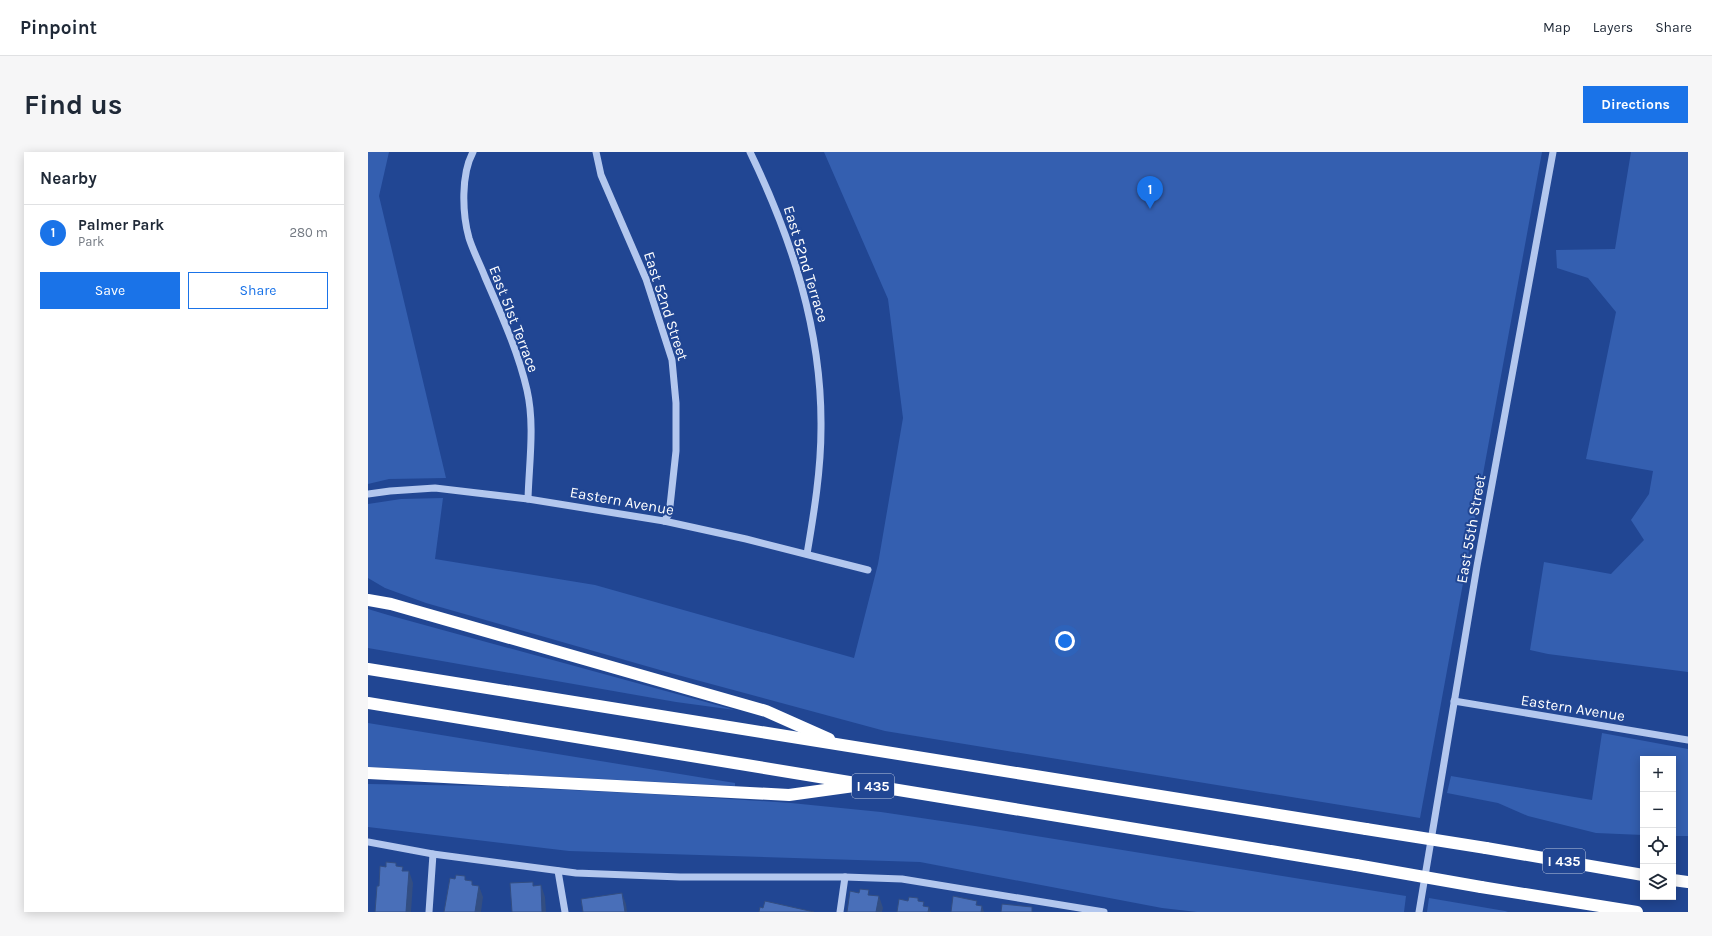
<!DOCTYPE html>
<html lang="en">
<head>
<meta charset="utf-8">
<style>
	:root { --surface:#fff; --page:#f6f6f7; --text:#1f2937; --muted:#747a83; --line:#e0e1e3; --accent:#1a73e8 }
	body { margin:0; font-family:Karla,sans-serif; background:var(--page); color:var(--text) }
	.controls { position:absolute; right:12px; bottom:12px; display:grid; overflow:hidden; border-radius:0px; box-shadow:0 2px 10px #0003 }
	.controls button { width:36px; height:36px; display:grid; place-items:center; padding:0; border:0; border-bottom:1px solid var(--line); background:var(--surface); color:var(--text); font:20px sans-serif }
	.you { position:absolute; left:697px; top:489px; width:14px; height:14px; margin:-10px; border:3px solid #fff; border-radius:50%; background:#1a73e8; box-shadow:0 0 0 6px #1a73e833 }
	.badge { display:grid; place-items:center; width:26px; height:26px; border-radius:50%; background:var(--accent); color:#fff; font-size:13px; font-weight:700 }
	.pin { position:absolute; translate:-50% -33px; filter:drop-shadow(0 1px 2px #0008) }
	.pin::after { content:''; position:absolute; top:21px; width:14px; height:12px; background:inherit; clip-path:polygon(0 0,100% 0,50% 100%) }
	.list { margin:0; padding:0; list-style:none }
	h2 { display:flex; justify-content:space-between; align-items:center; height:52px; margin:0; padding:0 16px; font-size:17px }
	h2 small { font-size:13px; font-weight:400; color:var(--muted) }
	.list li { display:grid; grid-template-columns:26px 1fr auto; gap:12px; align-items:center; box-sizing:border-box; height:56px; padding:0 16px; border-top:1px solid var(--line) }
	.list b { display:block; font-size:15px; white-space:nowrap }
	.list p { margin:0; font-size:13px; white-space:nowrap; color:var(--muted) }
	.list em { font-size:13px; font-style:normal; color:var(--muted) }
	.actions { display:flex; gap:8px; padding:12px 16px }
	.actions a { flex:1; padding:9px 0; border:1px solid var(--accent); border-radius:0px; text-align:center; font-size:14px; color:var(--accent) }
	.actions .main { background:var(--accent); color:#fff }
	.icon { flex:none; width:22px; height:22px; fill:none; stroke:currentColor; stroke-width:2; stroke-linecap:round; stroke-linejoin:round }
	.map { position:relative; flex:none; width:1320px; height:760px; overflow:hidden; border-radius:0px }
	header { display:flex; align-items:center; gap:24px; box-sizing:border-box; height:56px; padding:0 20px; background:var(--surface); border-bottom:1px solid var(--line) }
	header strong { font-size:19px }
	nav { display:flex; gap:22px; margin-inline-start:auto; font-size:14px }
	.intro { display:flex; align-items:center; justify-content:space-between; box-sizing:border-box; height:96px; padding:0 24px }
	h1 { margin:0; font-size:28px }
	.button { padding:10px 18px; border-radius:0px; background:var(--accent); color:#fff; font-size:14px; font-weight:700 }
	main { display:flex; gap:24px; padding:0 24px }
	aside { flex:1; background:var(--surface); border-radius:0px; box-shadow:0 2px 10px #0003 }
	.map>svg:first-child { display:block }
	.green { fill:#345fb0 }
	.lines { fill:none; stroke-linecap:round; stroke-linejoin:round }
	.minor { stroke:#b3c7ee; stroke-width:7 }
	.highway { stroke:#fff; stroke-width:12 }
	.highway-bridge { stroke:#fff; stroke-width:12 }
	.shaded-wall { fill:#334e82 }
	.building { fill:#496fb9; stroke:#334e82 }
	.labels { text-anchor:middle; stroke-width:4; stroke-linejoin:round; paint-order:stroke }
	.shield { fill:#214693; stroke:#bcc8df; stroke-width:1 }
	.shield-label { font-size:14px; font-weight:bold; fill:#fff }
	.street-label { font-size:15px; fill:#fff; stroke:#214693 }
</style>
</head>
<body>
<header>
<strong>Pinpoint</strong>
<nav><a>Map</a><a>Layers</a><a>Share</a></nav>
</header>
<div class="intro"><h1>Find us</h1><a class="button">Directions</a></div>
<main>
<aside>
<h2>Nearby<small></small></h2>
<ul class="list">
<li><span class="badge">1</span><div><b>Palmer Park</b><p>Park</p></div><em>280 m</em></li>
</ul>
<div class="actions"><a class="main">Save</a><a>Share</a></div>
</aside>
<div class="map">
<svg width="1320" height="760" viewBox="0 0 1320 760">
	<rect width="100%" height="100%" fill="#214693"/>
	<g class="green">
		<path d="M0,0H21L11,44L78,326L21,327L0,332Z"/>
		<path d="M456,0H1174L1052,666L517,579L306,522L58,451L17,436L0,426V352L33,347L75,346L67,407L227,433L486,506L510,412L535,266L520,147Z"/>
		<path d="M1263,0H1320V520L1180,502L1162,498L1176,410L1243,422L1276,388L1263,368L1281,342L1285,319L1218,307L1248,160L1220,126L1189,116L1188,98L1247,97Z"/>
		<path d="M0,457L20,463L367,558L308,550L0,496Z"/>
		<path d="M0,571L367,631V634L0,615Z"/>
		<path d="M1234,581L1320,597V684H1305V607H1275V683L1228,681L1160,664L1130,651L1079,641L1083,624L1224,648Z"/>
		<path d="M0,632L119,634L284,642L423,651L513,660L607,674L1038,744L1036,760H829L794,756L552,710L201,699L0,675Z"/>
		<path d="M1061,746L1137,759L1140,760H1059Z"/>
	</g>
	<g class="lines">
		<g class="minor">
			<path d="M105,0C93,22 94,61 101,86C105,99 112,112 117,125C133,162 150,199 159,238C167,273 161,311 160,347"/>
			<path d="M228,0L233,23L278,127L304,208L308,251V299L302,354L301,362L296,369"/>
			<path d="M382,0C424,87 454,179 453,276C453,318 446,361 439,402"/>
			<path d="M0,342L22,339L67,336L160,347L296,369L378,387L500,418"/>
			<path d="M1086,549L1320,588"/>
			<path d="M0,690L65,702L208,721L312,725H477L534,727L736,760"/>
			<path d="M190,719L197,760"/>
			<path d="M61,760L65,702"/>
			<path d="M472,760L477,725"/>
			<path d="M1051,760L1109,414L1185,0"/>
		</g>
		<g class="highway">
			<path d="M0,448L23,452L398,559L461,587"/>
			<path d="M0,517L998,677"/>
			<path d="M0,551L988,713"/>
			<path d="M0,621L421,643L486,634"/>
			<path d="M1118,696L1275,723"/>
			<path d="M1305,728L1320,730"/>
			<path d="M1113,735L1269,760"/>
		</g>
		<g class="highway-bridge">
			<path d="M998,677L1118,696"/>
			<path d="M988,713L1113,735"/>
		</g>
	</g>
	<g class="shaded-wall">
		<path d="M41,719L45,731L43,760H38Z"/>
		<path d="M173,733L177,745L178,760H174Z"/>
		<path d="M111,734L115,745L113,760H107Z"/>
		<path d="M254,741L258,752L259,760H257Z"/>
		<path d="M511,744L515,756L514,760H508Z"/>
		<path d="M614,754L616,760H613Z"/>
		<path d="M561,755L563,760H560Z"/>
	</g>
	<g class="building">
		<path d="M18,710L28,711V714L35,715L34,719H41L38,760H7L9,734H11L12,714L18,715Z"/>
		<path d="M88,723L97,724V728L104,729V733L111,734L107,760H76L82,726L87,727Z"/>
		<path d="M165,730V734L173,733L174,760H144L142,731Z"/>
		<path d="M492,737L501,738L500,743L511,744L508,760H479L482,739L491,741Z"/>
		<path d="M254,741L257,760H215L213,747Z"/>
		<path d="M585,744L609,749L608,753L614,754L613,760H583Z"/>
		<path d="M541,745L550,746V749L556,750L555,754L561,755L560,760H529L531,747L540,749Z"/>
		<path d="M397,749L446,760H391L392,755L395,756Z"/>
		<path d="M634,752L664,755V760H633Z"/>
	</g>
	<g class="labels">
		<g class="shield">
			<rect x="484" y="622" width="42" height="24" rx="3"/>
			<rect x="1175" y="697" width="42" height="24" rx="3"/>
		</g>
		<g class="shield-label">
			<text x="505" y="639">I 435</text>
			<text x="1196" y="714">I 435</text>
		</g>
		<g class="street-label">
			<text transform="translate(438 112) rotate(73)" y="5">East 52nd Terrace</text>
			<text transform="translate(298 154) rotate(72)" y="5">East 52nd Street</text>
			<text transform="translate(146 167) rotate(69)" y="5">East 51st Terrace</text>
			<text transform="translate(254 349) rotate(10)" y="5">Eastern Avenue</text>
			<text transform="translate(1103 377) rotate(-80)" y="5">East 55th Street</text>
			<text transform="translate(1205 556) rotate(9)" y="5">Eastern Avenue</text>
		</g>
	</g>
</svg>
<div class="controls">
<button>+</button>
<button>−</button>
<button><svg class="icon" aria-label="locate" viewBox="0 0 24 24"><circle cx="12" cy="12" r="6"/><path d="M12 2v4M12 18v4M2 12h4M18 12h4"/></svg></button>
<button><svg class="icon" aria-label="layers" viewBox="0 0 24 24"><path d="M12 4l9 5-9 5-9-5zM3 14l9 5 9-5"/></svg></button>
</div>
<div class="you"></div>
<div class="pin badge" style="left:782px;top:57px">1</div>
</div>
</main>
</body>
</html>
